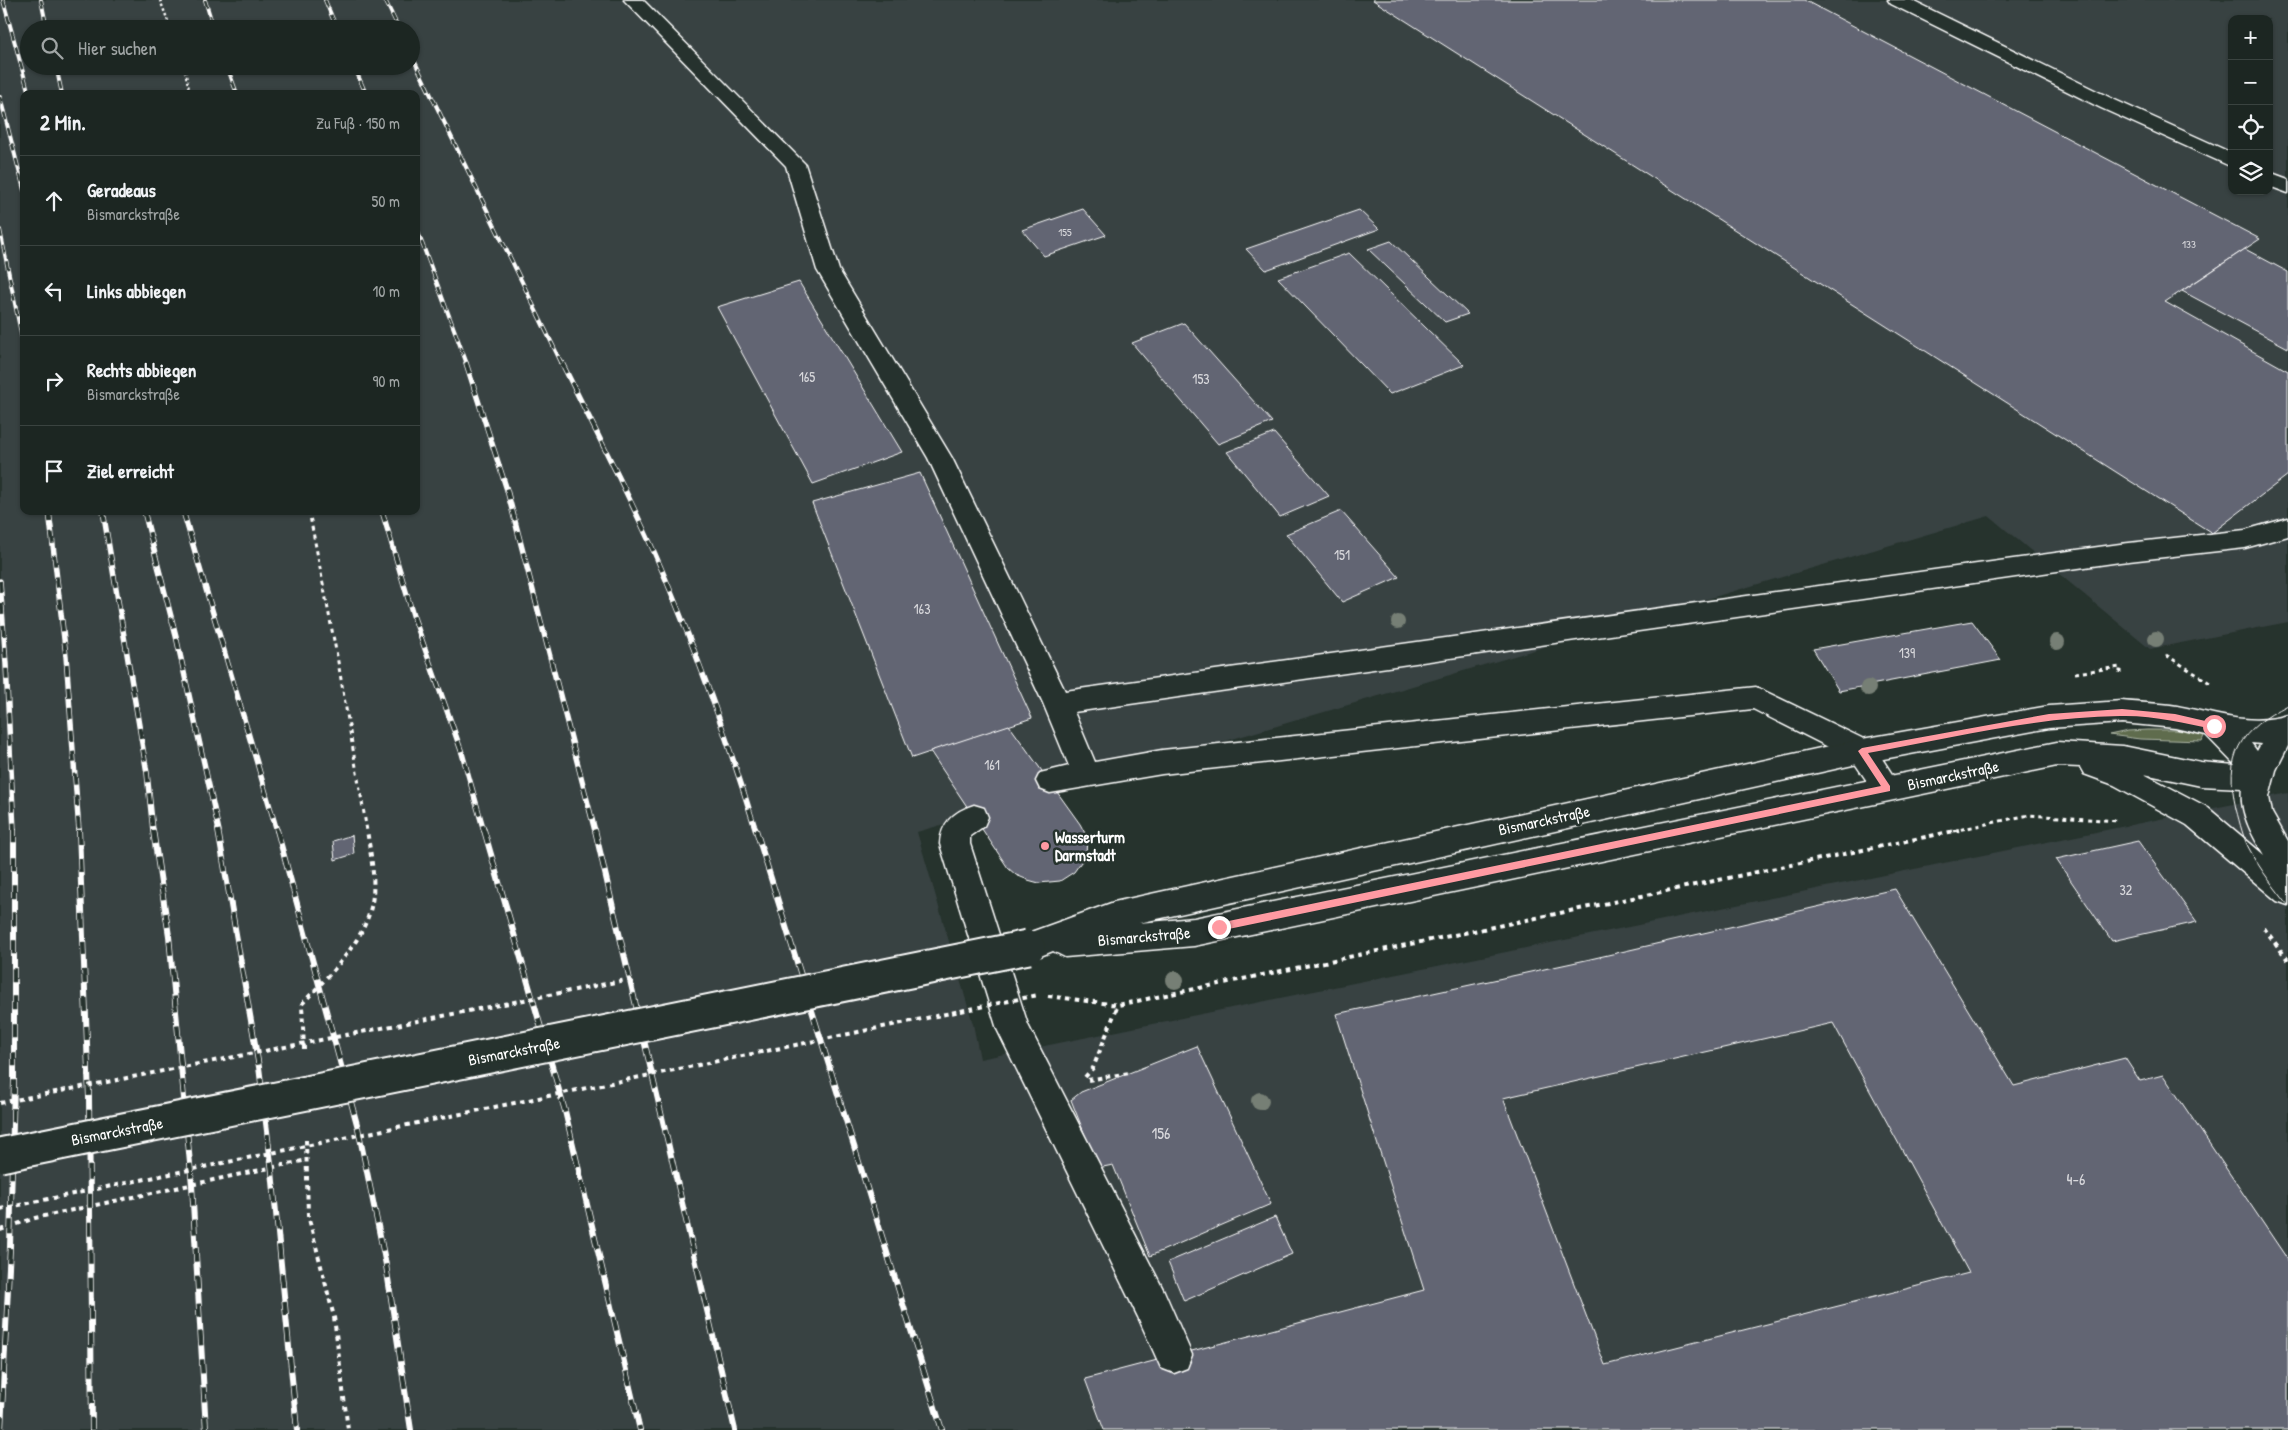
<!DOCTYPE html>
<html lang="de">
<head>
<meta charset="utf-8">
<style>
	:root { --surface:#1c2622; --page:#252e2a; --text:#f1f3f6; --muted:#a0a5a5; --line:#3a4340 }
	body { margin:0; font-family:"Patrick Hand",sans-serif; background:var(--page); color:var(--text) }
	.controls { position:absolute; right:15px; top:15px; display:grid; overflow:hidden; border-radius:10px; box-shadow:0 1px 4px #0004 }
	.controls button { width:45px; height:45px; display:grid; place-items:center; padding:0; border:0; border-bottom:1px solid var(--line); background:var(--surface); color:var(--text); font:25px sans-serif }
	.stop { position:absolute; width:15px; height:15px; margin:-11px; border:4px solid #ff9aa2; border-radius:50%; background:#fff }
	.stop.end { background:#ff9aa2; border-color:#fff; box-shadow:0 1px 5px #0008 }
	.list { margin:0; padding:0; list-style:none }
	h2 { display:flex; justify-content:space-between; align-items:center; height:65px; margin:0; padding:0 20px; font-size:21px }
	h2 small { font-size:16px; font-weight:400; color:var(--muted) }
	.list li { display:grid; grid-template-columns:32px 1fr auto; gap:15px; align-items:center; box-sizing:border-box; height:90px; padding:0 20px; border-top:1px solid var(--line) }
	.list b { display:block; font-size:19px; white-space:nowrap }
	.list p { margin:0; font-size:16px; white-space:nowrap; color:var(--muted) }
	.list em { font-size:16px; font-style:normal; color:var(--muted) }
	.icon { flex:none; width:28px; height:28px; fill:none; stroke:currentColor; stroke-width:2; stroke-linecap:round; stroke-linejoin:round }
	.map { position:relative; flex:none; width:2288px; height:1430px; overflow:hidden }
	.search { position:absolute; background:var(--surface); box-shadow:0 1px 4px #0004; left:20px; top:20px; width:400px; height:55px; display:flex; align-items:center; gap:12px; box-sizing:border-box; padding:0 18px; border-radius:28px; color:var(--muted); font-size:19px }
	.panel { position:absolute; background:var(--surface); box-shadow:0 1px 4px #0004; left:20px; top:90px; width:400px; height:425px; border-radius:10px }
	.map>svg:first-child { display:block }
	.built { fill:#384242; fill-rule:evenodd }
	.green { fill:#5e6c4e; stroke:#aeb6a6 }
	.building { fill:#626573; stroke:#fff; fill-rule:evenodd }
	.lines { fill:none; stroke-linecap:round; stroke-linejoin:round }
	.service-casing { stroke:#fff; stroke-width:3 }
	.secondary-casing { stroke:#fff; stroke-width:3 }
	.path-far2 { stroke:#fff; stroke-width:2.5; stroke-dasharray:2.5 2.5; stroke-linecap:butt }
	.path-far1 { stroke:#fff; stroke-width:3; stroke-dasharray:4 4; stroke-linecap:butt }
	.path { stroke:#fff; stroke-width:4; stroke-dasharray:4.5 4.5; stroke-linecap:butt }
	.service { fill:#26332d; fill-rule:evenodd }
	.secondary { fill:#26332d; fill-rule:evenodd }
	.tram { stroke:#fff; stroke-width:1 }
	.rail-far2-casing { stroke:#fff; stroke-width:4 }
	.rail-far1-casing { stroke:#fff; stroke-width:5.5 }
	.rail-casing { stroke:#fff; stroke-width:6 }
	.rail-far2 { stroke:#26332d; stroke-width:2.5; stroke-dasharray:8; stroke-linecap:butt }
	.rail-far1 { stroke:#26332d; stroke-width:4; stroke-dasharray:11; stroke-linecap:butt }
	.rail { stroke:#26332d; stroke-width:4.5; stroke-dasharray:14; stroke-linecap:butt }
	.secondary-bridge-casing { stroke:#fff; stroke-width:37; stroke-linecap:butt }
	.path-bridge { stroke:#fff; stroke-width:4; stroke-dasharray:4.5 4.5; stroke-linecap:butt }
	.secondary-bridge { stroke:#26332d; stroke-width:33 }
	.tree { fill:#767f74 }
	.route { fill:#ff9aa2 }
	.poi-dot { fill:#ff9aa2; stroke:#26332d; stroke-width:2 }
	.labels { text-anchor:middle; stroke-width:5; stroke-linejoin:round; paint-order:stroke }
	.far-number-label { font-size:11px; fill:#d8d8dc }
	.number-label { font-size:14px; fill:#d8d8dc }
	.street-label { font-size:16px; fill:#fff; stroke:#26332d }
	.poi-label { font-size:16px; font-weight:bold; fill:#fff; stroke:#26332d; text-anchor:start }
	.near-number-label { font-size:16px; fill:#d8d8dc }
</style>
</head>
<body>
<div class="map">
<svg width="2288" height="1430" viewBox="0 0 2288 1430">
	<rect width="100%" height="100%" fill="#26332d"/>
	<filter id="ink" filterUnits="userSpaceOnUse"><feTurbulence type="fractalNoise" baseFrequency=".02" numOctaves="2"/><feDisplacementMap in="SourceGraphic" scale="10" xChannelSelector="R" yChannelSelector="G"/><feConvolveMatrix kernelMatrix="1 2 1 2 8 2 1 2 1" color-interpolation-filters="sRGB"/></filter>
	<g filter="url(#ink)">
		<path class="built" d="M0,0H2288V622L2150,649L1989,516L917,832L973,1024L980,1059L2288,793V1430H0ZM2232,19H2269V191H2232ZM29,29H411V66H29ZM24,94H416V511H24Z"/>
		<path class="green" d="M2147,730H2174L2205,733L2202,741L2140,739L2109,735L2128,731Z"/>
		<g class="building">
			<path d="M1373,0H1804L2260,239L2165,302L2288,371V475L2212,533Z"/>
			<path d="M1083,209L1106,235L1044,256L1022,230Z"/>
			<path d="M1359,210L1379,229L1266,270L1246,249Z"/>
			<path d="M1391,241L1468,314L1445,322L1368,249Z"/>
			<path d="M2245,249L2288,272V348L2182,291Z"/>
			<path d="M1349,253L1464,365L1390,394L1278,278Z"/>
			<path d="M799,282L902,452L813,484L717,307Z"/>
			<path d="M1184,323L1272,422L1218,444L1132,343Z"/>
			<path d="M1274,433L1329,496L1280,517L1227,452Z"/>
			<path d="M920,473L1032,718L912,758L812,503Z"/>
			<path d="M1341,511L1399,577L1342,602L1286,534Z"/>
			<path d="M1972,621L2001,660L1839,691L1813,649Z"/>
			<path d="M1009,725L1080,824L1087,837L1086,855L1074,872L1060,881L1039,883L1028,880L1016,875L1008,868L930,751Z"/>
			<path d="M352,835L354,854L335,860L333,841Z"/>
			<path d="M2138,841L2197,922L2112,941L2056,859Z"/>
			<path d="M1895,889L2014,1086L2125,1058L2140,1081L2163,1075L2288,1260V1430H1104L1085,1379L1424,1290L1336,1014L1586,960ZM1833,1023L1969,1273L1605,1365L1503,1098Z"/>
			<path d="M1197,1046L1271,1204L1150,1256L1113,1165L1098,1168L1071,1100L1081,1092Z"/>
			<path d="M1275,1217L1292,1254L1184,1301L1168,1262Z"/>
		</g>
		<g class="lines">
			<defs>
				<g id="service">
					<path d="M624,0H643L805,164L839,270L952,458L1065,691L2120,544L2245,530L2288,518V536L2245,548L2120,562L1074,712L1095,762L1162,750L1756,687L1872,743L1901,788L1897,796L1887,800L1877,796L1852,759L1753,709L1162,774L1050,793L1040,789L1036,781L1040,773L1069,766L1043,703L928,458L817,270L786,166Z"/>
					<path d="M1888,0H1911L2115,100L2232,153V167L2101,108L1891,4Z"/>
					<path d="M2269,172L2288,179V193L2269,186Z"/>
					<path d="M974,805L984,808L988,817L984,826L970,836V844L1028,1025L1164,1291L1192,1355L1187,1368L1174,1373L1161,1368L1138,1317L997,1029L940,844C941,822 955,811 974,805Z"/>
				</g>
				<path id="secondary" d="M2122,701C2140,703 2159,703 2177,706C2214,713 2250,727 2288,715V746L2276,770L2269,797L2272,813L2288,841V905L2277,901L2187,825L2114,785L2084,774L2080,767L2057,766L1194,946L1065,957L1053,951L1028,961L1017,957L1013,947L1017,937L1114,902L1862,739L2049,706ZM2122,723L2175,728L2206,735L2235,765L2201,762L2123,746L2057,742L1194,918L1139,923L1862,763L2049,728ZM2251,743L2261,744L2257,751ZM2144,774L2201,786L2242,788C2239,812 2252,835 2264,855L2207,807Z"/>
			</defs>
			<use href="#service" class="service-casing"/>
			<use href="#secondary" class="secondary-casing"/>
			<g class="path-far2">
				<path d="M160,0L171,29"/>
				<path d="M184,66L190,94"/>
			</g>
			<g class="path-far1">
				<path d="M309,511L337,656L367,831"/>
				<path d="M2166,655L2210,683"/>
				<path d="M2075,673L2120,667V673"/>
				<path d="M1953,831L2029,815L2117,821"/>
			</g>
			<g class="path">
				<path d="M2264,928L2288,960"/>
				<path d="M1048,996L1118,1005L1959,830"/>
				<path d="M304,1049L302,1004C330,973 369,939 373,895C375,874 370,851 367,830"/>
				<path d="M1085,1077L1093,1068L1118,1005"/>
				<path d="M1088,1080L1130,1073"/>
				<path d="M306,1140L308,1215L334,1317L348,1430"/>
				<path d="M0,1230L35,1218L307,1160"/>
			</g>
			<use href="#service" class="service"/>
			<use href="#secondary" class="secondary"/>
			<path class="tram" d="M2288,705C2239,730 2224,755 2236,809C2240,823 2243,839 2251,852C2261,871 2275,888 2288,905"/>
			<defs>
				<g id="rail-far2">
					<path d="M3,0L29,94"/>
					<path d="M41,0L47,29"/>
					<path d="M205,0L214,29"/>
					<path d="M325,0L337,29"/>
					<path d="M385,0L399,29"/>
					<path d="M411,54L562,364"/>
					<path d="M56,66L62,94"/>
					<path d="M227,66L237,94"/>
					<path d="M354,66L366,94"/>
					<path d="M0,97L24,190"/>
					<path d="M416,227L467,364"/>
					<path d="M0,230L24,348"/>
				</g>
				<g id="rail-far1">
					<path d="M466,363L507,490L595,831"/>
					<path d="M562,363C593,426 626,489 655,554C694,644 727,737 756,831"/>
					<path d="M49,511L66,656L79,831"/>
					<path d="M103,511L147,773L153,831"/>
					<path d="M144,511L176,636L219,831"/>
					<path d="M183,511L277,831"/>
					<path d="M382,511L413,615L462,753L484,831"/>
					<path d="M0,581L6,664L14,831"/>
				</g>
				<g id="rail">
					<path d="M79,830L89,1097L92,1430"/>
					<path d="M153,830L169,936L192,1185L206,1430"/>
					<path d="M218,830L259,1067L272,1171L297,1430"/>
					<path d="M277,830L358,1128L386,1265L411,1430"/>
					<path d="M484,830L565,1111L640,1430"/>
					<path d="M595,830L735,1430"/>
					<path d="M756,830L942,1430"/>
					<path d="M1,1430L10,1247L14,1081V830"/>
				</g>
			</defs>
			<use href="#rail-far2" class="rail-far2-casing"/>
			<use href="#rail-far1" class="rail-far1-casing"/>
			<use href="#rail" class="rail-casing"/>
			<use href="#rail-far2" class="rail-far2"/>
			<use href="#rail-far1" class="rail-far1"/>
			<use href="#rail" class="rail"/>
			<defs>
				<path id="secondary-bridge" d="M0,1155L1028,947"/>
			</defs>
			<use href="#secondary-bridge" class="secondary-bridge-casing"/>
			<g class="path-bridge">
				<path d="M0,1103L631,979"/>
				<path d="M0,1209L1038,995"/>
			</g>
			<use href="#secondary-bridge" class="secondary-bridge"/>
		</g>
		<g class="tree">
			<circle cx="1398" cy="622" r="7"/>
			<circle cx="2156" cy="639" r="8"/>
			<circle cx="2057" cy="642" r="8"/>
			<circle cx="1868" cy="688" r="8"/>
			<circle cx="1175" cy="980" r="9"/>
			<circle cx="1260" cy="1101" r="9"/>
		</g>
	</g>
	<path class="route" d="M2122,709L2175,714L2214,723L2218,726L2214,729C2184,723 2152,715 2120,716C2035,717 1951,738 1868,753L1890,786V791L1219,931L1214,927L1219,923L1881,786L1858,751L1862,748L2049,714Z"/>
	<circle class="poi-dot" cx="1045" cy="846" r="5"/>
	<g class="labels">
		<g class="far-number-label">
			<text x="1065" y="236">155</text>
			<text x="2189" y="248">133</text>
		</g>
		<g class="number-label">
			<text x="807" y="382">165</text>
			<text x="1201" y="384">153</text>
			<text x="1342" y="560">151</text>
			<text x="922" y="614">163</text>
			<text x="1907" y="658">139</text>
			<text x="992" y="770">161</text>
			<text x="2126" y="895">32</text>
		</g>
		<g class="street-label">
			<text transform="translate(1953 775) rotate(-12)" y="6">Bismarckstraße</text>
			<text transform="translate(1544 820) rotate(-12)" y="6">Bismarckstraße</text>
			<text transform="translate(1144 936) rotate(-5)" y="6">Bismarckstraße</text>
			<text transform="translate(514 1051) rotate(-11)" y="6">Bismarckstraße</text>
			<text transform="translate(117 1131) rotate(-11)" y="6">Bismarckstraße</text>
		</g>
		<g class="poi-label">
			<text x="1055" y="843">Wasserturm<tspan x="1055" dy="18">Darmstadt</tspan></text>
		</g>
		<g class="near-number-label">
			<text x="1161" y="1139">156</text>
			<text x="2076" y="1185">4-6</text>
		</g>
	</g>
</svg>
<div class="controls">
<button>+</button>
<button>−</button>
<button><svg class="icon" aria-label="locate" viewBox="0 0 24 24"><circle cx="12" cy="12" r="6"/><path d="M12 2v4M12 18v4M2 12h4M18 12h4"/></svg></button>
<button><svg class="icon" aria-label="layers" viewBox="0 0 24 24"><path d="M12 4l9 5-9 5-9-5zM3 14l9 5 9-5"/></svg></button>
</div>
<div class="stop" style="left:2214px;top:726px"></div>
<div class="stop end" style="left:1219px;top:927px"></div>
<div class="search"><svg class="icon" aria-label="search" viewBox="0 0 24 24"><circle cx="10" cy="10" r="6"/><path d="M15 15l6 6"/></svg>Hier suchen</div>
<section class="panel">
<h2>2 Min.<small>Zu Fuß · 150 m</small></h2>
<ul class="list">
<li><svg class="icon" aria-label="ahead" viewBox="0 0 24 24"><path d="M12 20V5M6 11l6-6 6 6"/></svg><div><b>Geradeaus</b><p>Bismarckstraße</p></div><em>50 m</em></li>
<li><svg class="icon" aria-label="left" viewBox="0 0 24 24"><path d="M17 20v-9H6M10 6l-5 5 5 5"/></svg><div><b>Links abbiegen</b></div><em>10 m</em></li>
<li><svg class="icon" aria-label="right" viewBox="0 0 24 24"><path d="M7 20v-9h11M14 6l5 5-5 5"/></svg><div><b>Rechts abbiegen</b><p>Bismarckstraße</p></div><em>90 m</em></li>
<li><svg class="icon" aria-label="arrive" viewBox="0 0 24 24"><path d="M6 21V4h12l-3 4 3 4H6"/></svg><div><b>Ziel erreicht</b></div></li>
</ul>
</section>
</div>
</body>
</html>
